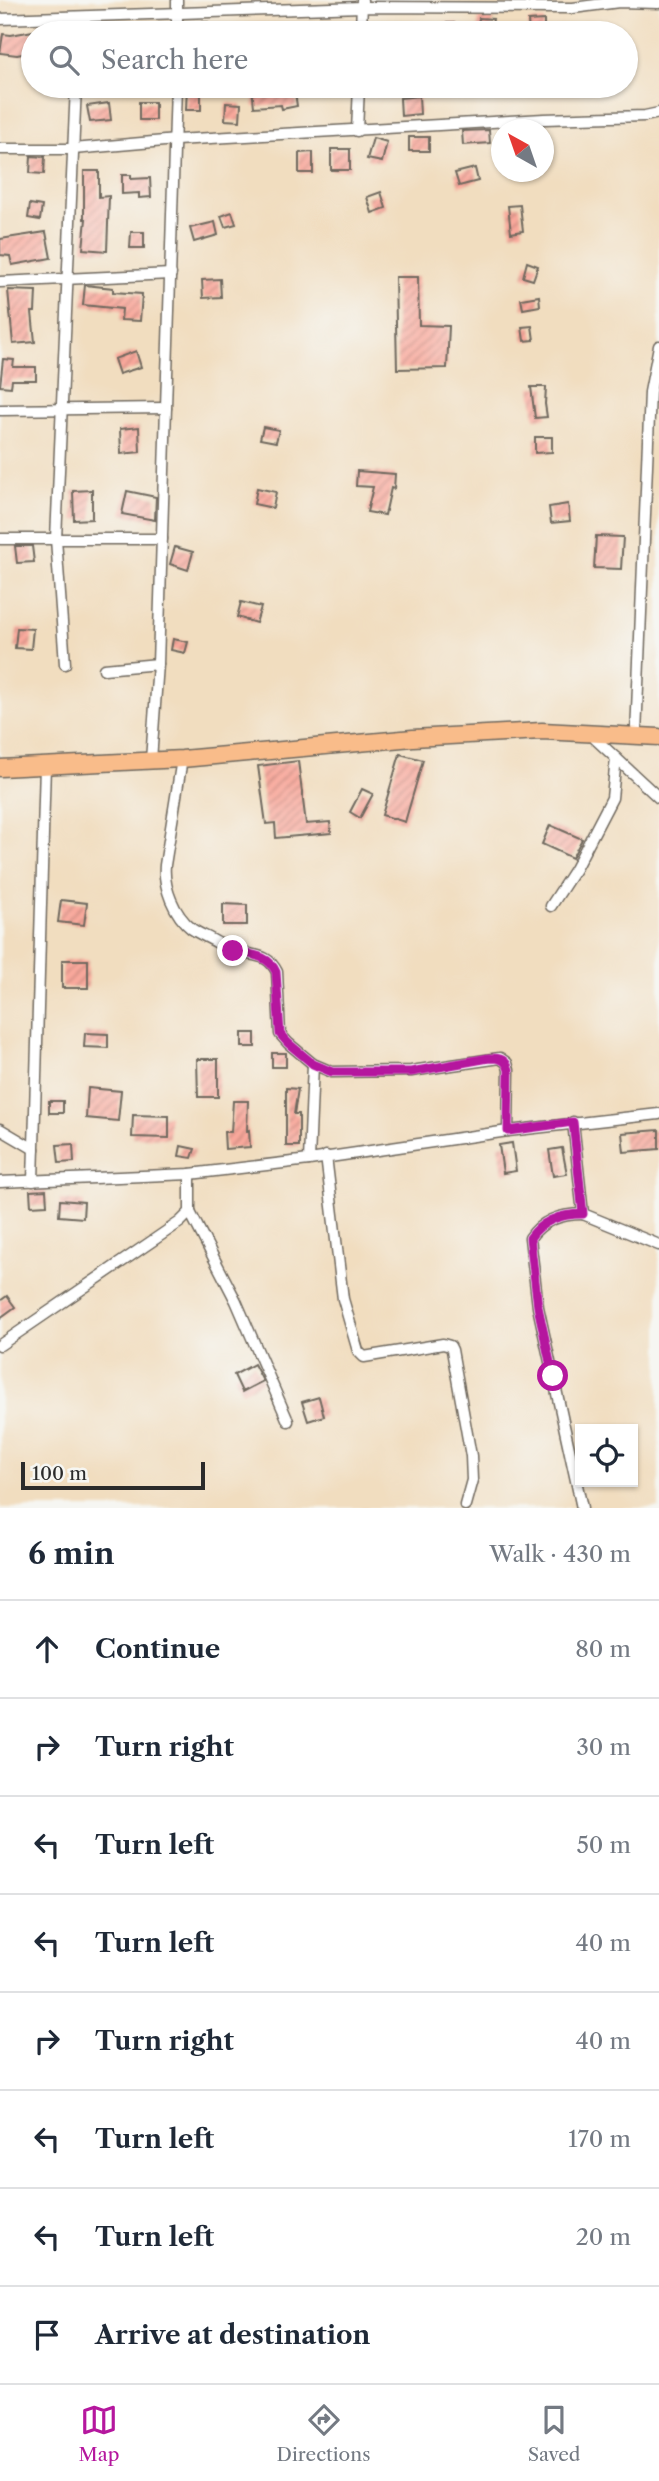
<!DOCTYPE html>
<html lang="en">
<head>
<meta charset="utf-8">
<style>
	:root { --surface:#fff; --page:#f2f2f3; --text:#1f2937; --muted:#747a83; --line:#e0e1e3; --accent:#b5179e }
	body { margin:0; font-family:"Libre Caslon Text",serif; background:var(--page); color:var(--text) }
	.controls { position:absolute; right:21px; bottom:21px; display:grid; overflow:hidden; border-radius:0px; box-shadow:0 2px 5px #0004 }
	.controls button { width:63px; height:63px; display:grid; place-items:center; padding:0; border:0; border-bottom:2px solid var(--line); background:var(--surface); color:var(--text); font:35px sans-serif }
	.compass { position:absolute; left:491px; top:119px; width:63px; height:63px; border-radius:50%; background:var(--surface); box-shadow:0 2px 5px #0004; rotate:320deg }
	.scale { position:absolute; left:21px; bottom:18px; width:184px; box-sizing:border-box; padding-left:7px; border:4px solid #2b2b2b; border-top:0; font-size:19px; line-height:24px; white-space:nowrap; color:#2b2b2b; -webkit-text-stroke:5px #f6f6f2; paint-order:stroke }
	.stop { position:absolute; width:21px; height:21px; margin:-16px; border:5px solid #b5179e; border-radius:50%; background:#fff }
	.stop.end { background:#b5179e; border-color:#fff; box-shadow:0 2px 7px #0008 }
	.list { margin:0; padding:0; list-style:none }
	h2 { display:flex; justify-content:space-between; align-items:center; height:91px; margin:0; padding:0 28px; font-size:30px }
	h2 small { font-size:23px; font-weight:400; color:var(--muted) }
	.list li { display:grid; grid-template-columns:46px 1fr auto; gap:21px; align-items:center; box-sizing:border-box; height:98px; padding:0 28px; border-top:2px solid var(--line) }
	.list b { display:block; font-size:26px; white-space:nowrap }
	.list em { font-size:23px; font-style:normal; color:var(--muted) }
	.icon { flex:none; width:38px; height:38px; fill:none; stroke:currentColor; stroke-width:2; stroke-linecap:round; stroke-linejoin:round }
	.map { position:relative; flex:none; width:659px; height:1508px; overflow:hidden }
	.search { position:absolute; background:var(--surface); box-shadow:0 2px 5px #0004; left:21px; right:21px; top:21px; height:77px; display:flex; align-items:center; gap:18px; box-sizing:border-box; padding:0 24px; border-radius:38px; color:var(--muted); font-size:26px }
	.sheet { height:875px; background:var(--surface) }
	nav { display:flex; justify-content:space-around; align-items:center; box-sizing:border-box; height:98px; border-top:2px solid var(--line); background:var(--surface); font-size:19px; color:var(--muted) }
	nav a { display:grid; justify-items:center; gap:4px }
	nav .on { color:var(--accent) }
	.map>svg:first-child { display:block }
	.building { fill:url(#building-hatch) }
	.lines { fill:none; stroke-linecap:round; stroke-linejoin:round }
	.minor-casing { stroke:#70695f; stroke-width:13 }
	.trunk-casing { stroke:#70695f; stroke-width:19 }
	.minor { stroke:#fff; stroke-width:10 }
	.trunk { stroke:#f9bc8a; stroke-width:16 }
	.route { stroke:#b5179e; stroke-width:9 }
</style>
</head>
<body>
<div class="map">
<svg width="659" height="1508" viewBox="0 0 659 1508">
	<defs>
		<pattern id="building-hatch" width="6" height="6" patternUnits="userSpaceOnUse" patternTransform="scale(1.75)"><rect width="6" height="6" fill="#f9a89b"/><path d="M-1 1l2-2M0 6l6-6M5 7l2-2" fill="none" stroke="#ca897f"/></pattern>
	</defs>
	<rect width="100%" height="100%" fill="#f6f6f2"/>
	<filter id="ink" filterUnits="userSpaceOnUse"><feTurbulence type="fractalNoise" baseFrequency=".0143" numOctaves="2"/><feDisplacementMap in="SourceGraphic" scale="14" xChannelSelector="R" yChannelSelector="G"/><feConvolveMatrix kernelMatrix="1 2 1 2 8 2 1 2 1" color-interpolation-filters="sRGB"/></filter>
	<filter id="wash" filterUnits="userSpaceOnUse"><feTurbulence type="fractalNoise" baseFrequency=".00686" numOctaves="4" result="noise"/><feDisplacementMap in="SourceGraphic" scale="28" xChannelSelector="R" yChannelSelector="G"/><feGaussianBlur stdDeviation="1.57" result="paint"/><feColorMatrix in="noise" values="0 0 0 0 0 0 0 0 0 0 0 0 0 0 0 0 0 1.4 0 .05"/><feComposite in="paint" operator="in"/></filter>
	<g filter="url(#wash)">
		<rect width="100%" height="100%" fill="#f1ddbf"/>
		<g id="blocks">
			<g class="building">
				<path d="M479,18L493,19L491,33H477Z"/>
				<path d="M544,20V33H529L528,21Z"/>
				<rect x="192" y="22" width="16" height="11"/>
				<rect x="445" y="23" width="14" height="10"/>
				<rect x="88" y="24" width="24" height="9"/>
				<path d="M33,31V52L17,55L0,53L3,34L11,35Z"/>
				<path d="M187,86H201V110H186Z"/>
				<path d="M262,86H270V88L294,86L297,106L282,109L281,105L254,107L252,87Z"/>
				<path d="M419,96L420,114L401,116L400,98Z"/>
				<rect x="139" y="102" width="16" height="18"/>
				<path d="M109,103L111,120L90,122L87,106Z"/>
				<path d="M226,103L241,104L240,121L225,120Z"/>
				<path d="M489,130L490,143L463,145L462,131Z"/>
				<rect x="409" y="137" width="20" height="14"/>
				<path d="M373,138L387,142L382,162L367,159Z"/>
				<rect x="331" y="149" width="19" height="21"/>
				<path d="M313,152V173H299V153Z"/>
				<path d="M31,156L45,157L44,174L30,173Z"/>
				<path d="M475,168L478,181L459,186L455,173Z"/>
				<path d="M84,171H99V197L109,196L107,251L83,249L86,219H84Z"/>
				<path d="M122,175H131V179L150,178L151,197L139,198V193L122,194Z"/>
				<path d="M381,192L386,208L372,213L367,197Z"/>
				<path d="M30,204L42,206L40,220L28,218Z"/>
				<path d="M520,205L523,231L511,233L508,206Z"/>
				<path d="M232,212L236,224L225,227L221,216Z"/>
				<path d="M215,222L218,235L194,242L190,228Z"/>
				<path d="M46,232L51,258L12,265L10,256L0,255V239Z"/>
				<path d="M131,232H144V248H130Z"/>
				<path d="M527,262L538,266L533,280L523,277Z"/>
				<path d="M395,277H418L419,325L449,326L447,368L397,369Z"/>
				<path d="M220,279L221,297L203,298L202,280Z"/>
				<path d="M85,285L113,288V292L142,294L140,321L121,320L122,309L83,305Z"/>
				<path d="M8,290L36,291L35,312H32L35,342L13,344Z"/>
				<path d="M539,296L540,306L523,309L521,299Z"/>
				<path d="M532,326L534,340L524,341L522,327Z"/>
				<path d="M136,351L141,367L119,374L114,359Z"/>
				<path d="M3,359L14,360L13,367H36V380H12L11,387L0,386Z"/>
				<path d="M531,387H546L545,404L547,417L535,418Z"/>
				<path d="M139,427L140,452L121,454L120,429Z"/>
				<path d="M263,427L279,430L276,442L260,439Z"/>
				<path d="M535,437H552V452L535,453Z"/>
				<path d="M357,471L395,474L394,489L391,488L385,515L367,512L373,487L356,486Z"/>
				<path d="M257,488L276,492L273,508L254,504Z"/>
				<path d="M92,490V519L74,520L73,491Z"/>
				<path d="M127,491L156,497L155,520L122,514Z"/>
				<path d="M568,504L570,521L551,523L549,507Z"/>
				<path d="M596,536L623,537L621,569L594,568Z"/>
				<path d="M15,546H32L34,562L17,563Z"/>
				<path d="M175,547L193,552L188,570L170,564Z"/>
				<path d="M241,602L261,607L256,623L237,617Z"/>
				<path d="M17,628L33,629L31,649L15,648Z"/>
				<path d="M173,639L188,642L185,653L171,650Z"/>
				<path d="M400,754L423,760L405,822L382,815Z"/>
				<path d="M298,761L306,824L330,822L331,833L276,838L275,823L266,824L258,766Z"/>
				<path d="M362,789L373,794L360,818L350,812Z"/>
				<path d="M550,825L582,839L572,858L542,844Z"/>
				<path d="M61,900L87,903L84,925L58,922Z"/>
				<path d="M223,904L247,905V925H223Z"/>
				<rect x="62" y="960" width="26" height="28"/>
				<path d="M85,1033L108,1034V1048L84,1047Z"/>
				<rect x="242" y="1033" width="13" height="14"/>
				<rect x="272" y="1053" width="14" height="14"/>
				<path d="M197,1059H218V1097H198Z"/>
				<path d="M88,1088L121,1091L118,1121L86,1118Z"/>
				<path d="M286,1088L298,1089L294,1114H299V1146H286Z"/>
				<rect x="49" y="1101" width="14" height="12"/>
				<path d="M233,1101H248L247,1131L249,1130L250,1147L225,1149L224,1132H231Z"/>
				<path d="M133,1115L169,1116V1138L132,1137Z"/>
				<path d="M659,1130V1149L624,1152L622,1133Z"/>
				<path d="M512,1143L516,1171L503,1173L499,1145Z"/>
				<path d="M73,1144L74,1162L59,1163L57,1145Z"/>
				<path d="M181,1146L195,1149L192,1158L179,1156Z"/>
				<path d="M562,1148L567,1174L553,1176L549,1150Z"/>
				<path d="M46,1190L47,1205L31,1206L30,1191Z"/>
				<path d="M60,1200L84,1202L83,1218L59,1216Z"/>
				<path d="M7,1296L15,1307L0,1318V1301Z"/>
				<path d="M254,1364L263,1381L242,1392L234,1375Z"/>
				<path d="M319,1397L324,1416L308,1421L302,1402Z"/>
			</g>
		</g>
	</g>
	<g filter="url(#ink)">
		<use href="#blocks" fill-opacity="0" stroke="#70695f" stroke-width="2"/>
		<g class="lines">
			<defs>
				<g id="minor">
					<path d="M0,19L362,7L573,8L619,2L659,3"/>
					<path d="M79,33L80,18"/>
					<path d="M177,33V0"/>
					<path d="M361,33L362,0"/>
					<path d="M357,131L359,86"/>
					<path d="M0,149H73L176,140L544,119L645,116L659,113"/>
					<path d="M0,282L171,274"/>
					<path d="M0,410L166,408"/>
					<path d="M0,539H162"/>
					<path d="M65,664L56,539L76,86"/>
					<path d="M104,669L158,664"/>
					<path d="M590,734L659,798"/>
					<path d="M636,735L650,392L659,346"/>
					<path d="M182,759L165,865C163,887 174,915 192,929C199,934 208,937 216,942C222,945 229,949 235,951C254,957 267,952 277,972L280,1034L288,1043L313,1064L332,1072L411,1071L500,1058L507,1063L509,1070L508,1131"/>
					<path d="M151,760L158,664L176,86"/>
					<path d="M551,906L575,869L612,798L616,758"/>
					<path d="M573,1122L583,1214C562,1214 542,1220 530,1238L538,1307L582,1508"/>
					<path d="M0,1129L34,1149"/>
					<path d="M326,1156L343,1299L358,1351L364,1357L443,1344L450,1346L452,1350L471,1456L472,1480L465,1505"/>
					<path d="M309,1160L313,1064"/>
					<path d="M33,1181L45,765"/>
					<path d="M0,1182L190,1174L309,1160L508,1131L659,1114"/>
					<path d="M190,1212L236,1301L288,1421"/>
					<path d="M583,1214L659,1245"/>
					<path d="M0,1345L180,1222L190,1212V1174"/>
				</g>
				<path id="trunk" d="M0,768L182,759L413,738L542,731L659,737"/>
			</defs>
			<use href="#minor" class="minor-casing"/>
			<use href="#trunk" class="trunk-casing"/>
			<use href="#minor" class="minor"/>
			<use href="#trunk" class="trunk"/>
		</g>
	</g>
	<g class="lines" filter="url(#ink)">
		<path class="route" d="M233,951C251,955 268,954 276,972L280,1034L288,1043L313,1064L332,1072H411L489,1058C500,1058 506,1059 509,1070L508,1131L573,1122L583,1214C562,1214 542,1220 530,1238L538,1307L553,1376"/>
	</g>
</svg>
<div class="controls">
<button><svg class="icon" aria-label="locate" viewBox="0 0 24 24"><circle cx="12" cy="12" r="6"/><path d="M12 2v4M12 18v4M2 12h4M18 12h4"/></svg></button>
</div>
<svg class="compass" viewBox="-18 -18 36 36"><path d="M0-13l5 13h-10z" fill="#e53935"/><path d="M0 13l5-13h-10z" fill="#747a83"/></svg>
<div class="scale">100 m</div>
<div class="stop" style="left:553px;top:1376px"></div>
<div class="stop end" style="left:233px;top:951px"></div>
<div class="search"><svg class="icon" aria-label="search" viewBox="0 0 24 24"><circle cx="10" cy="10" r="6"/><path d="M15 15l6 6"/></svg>Search here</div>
</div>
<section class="sheet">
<h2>6 min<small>Walk · 430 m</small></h2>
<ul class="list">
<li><svg class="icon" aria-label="ahead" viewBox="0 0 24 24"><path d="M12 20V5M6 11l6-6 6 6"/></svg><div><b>Continue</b></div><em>80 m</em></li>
<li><svg class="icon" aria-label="right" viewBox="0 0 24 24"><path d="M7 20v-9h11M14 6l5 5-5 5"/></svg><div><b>Turn right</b></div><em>30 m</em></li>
<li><svg class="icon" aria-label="left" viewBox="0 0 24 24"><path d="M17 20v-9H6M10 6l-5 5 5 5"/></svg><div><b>Turn left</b></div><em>50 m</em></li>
<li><svg class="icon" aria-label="left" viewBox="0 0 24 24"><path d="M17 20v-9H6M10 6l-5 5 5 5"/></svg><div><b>Turn left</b></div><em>40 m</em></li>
<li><svg class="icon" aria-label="right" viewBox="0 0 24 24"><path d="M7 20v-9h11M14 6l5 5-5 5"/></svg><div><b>Turn right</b></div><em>40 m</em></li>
<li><svg class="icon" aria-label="left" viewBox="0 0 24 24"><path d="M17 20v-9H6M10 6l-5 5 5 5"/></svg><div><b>Turn left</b></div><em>170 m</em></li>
<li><svg class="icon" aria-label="left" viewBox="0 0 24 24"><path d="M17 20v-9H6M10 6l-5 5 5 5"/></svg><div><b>Turn left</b></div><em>20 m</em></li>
<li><svg class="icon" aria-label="arrive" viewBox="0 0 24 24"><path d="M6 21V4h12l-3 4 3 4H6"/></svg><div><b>Arrive at destination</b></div></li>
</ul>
</section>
<nav>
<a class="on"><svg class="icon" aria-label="map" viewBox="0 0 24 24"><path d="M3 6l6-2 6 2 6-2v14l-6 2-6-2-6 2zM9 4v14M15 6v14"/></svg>Map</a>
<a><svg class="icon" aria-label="directions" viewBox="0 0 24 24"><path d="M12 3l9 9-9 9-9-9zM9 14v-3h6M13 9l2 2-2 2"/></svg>Directions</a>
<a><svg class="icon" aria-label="saved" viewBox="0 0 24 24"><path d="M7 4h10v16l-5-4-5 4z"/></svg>Saved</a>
</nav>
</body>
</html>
